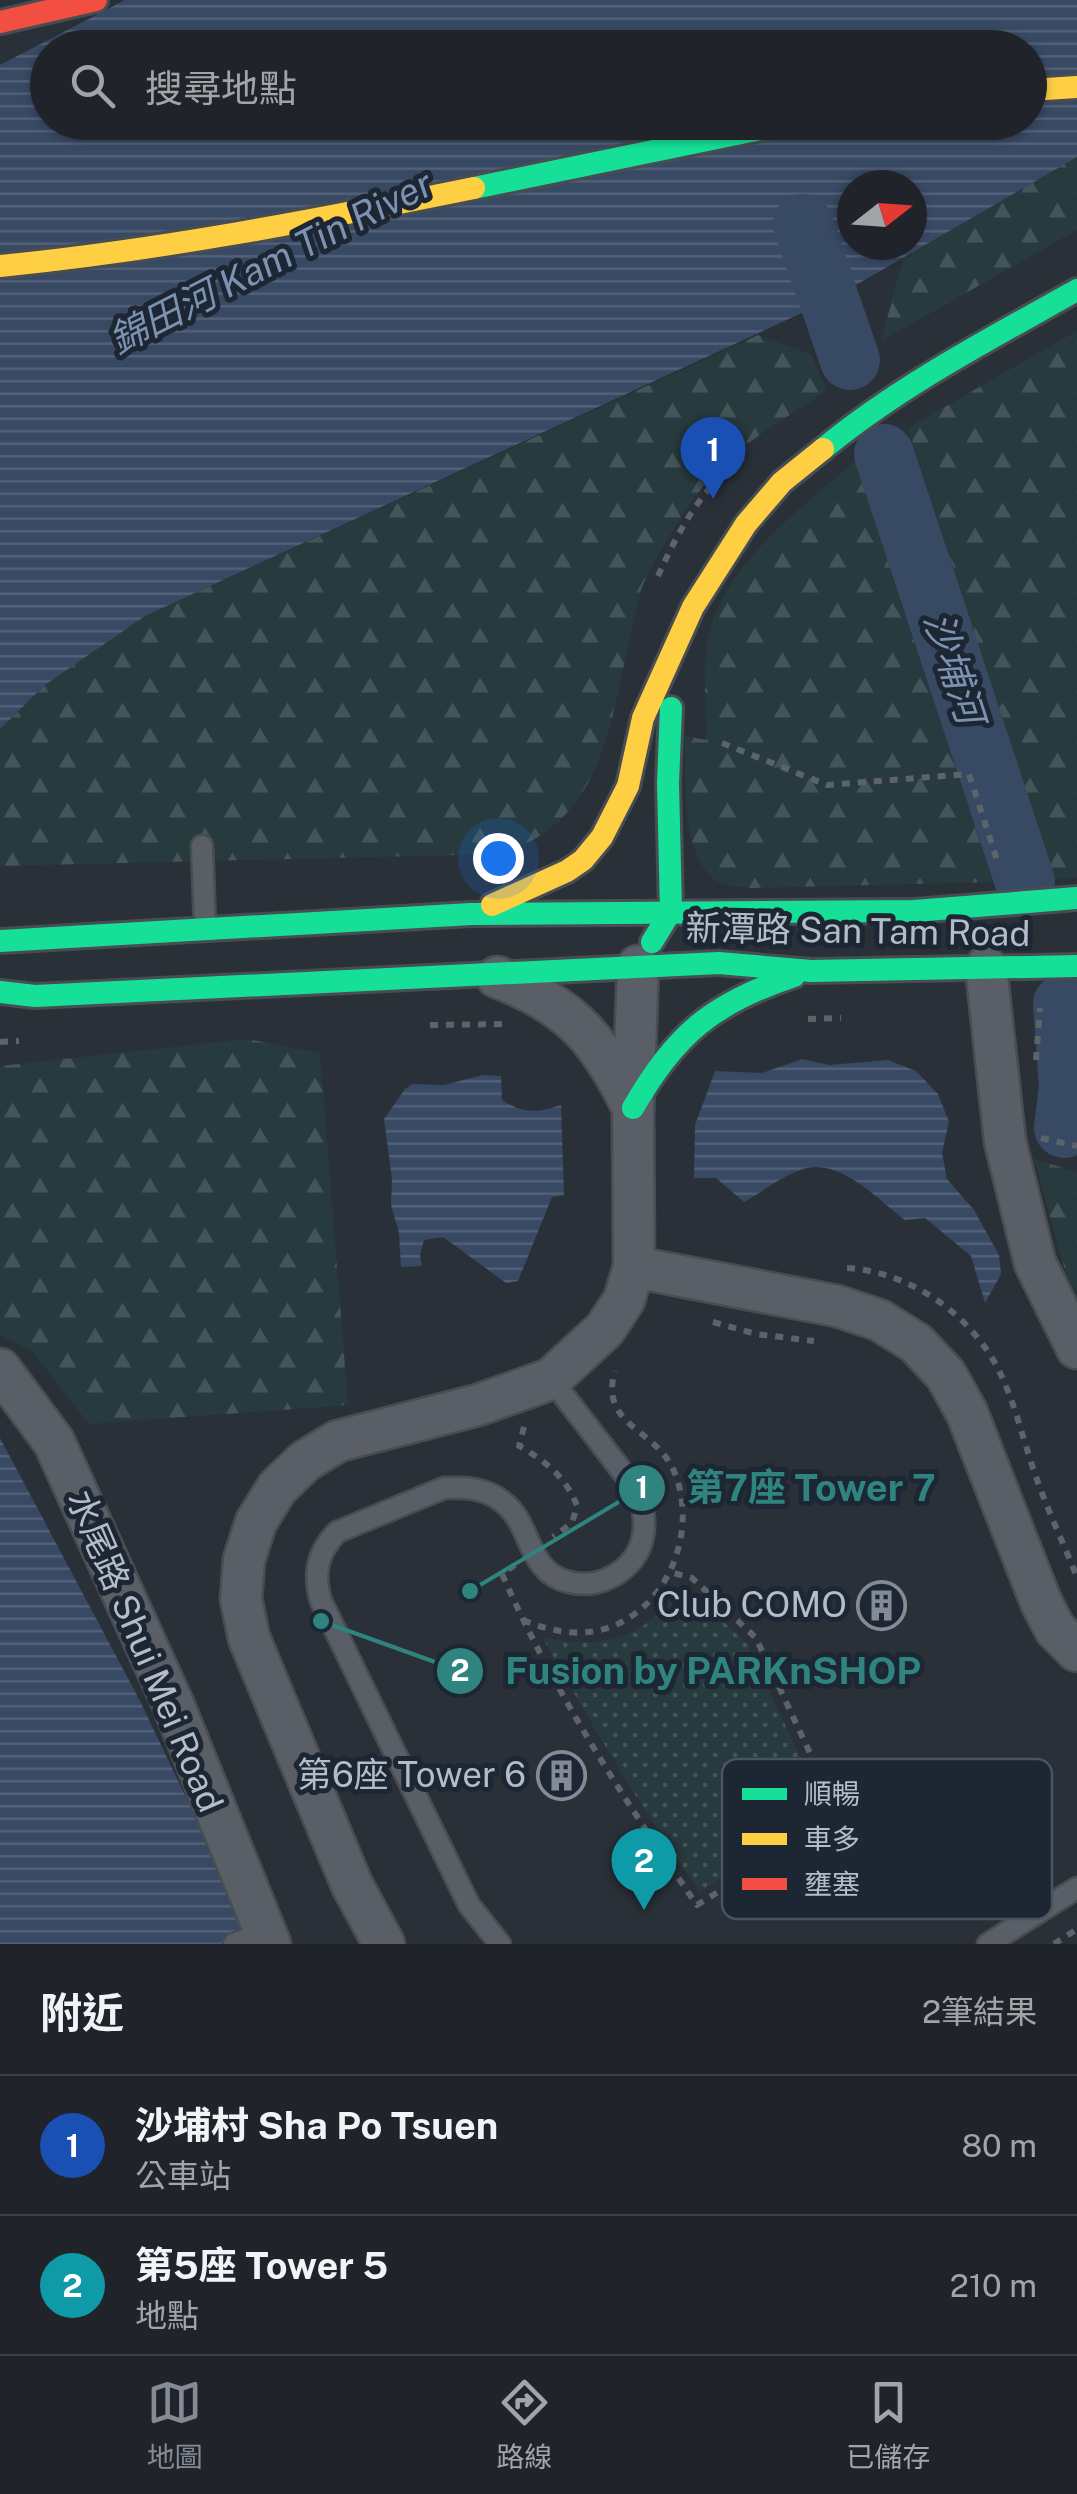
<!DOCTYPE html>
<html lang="zh-TW">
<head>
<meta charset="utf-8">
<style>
	:root { --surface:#20242a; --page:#282c32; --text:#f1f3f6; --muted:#a2a4a8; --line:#3d4147; --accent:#848b96 }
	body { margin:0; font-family:"Public Sans","Noto Sans TC",sans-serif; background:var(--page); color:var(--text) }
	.compass { position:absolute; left:837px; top:170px; width:90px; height:90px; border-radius:50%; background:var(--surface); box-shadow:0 2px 8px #0004; rotate:73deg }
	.you { position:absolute; left:498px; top:858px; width:35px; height:35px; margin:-25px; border:8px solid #fff; border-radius:50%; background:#1a73e8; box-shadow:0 0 0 15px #1a73e833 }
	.badge { display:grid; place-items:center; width:65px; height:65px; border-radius:50%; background:var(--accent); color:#fff; font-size:32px; font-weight:700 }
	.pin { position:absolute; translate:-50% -82px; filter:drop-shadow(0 2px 5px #0008) }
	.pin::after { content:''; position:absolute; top:52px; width:35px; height:30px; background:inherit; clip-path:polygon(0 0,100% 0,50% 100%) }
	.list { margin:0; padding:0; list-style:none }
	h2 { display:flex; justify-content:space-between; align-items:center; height:130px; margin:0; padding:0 40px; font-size:42px }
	h2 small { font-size:32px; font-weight:400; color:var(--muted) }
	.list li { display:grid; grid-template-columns:65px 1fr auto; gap:30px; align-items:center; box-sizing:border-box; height:140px; padding:0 40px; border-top:2px solid var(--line) }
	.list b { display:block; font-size:38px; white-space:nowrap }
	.list p { margin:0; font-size:32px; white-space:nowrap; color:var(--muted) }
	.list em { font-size:32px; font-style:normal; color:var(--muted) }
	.icon { flex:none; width:55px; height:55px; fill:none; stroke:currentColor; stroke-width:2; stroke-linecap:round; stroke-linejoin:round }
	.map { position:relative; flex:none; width:1077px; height:1944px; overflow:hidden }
	.search { position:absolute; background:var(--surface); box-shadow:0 2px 8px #0004; left:30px; right:30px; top:30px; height:110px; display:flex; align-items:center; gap:25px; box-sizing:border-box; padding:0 35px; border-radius:55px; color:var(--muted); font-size:38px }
	.sheet { height:410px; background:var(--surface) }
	nav { display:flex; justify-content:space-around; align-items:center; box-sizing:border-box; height:140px; border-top:2px solid var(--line); background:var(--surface); font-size:28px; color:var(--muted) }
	nav a { display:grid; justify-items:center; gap:5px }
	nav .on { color:var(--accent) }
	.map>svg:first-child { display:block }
	.grass { fill:url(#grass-dots) }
	.forest { fill:url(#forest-firs) }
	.water { fill:url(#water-rules); fill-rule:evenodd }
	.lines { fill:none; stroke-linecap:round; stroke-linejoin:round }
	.river { stroke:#384963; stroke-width:60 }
	.lane-casing { stroke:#484c53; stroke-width:25 }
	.street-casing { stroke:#484c53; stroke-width:45 }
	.fast-casing { stroke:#484c53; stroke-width:28 }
	.slow-casing { stroke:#484c53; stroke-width:28 }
	.jam-casing { stroke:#484c53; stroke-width:28 }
	.path { stroke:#5d636a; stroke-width:6; stroke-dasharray:8 8; stroke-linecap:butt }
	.lane { stroke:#5a5e66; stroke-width:20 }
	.street { stroke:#5a5e66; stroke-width:40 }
	.fast { stroke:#16e098; stroke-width:22 }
	.slow { stroke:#ffcf43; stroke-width:22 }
	.jam { stroke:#f24e42; stroke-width:22 }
	.labels { text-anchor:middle; stroke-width:10; stroke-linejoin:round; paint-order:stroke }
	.street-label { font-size:35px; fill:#b4bcc9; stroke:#1d2633 }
	.poi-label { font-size:35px; fill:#b4bcc9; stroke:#1d2633; text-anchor:end }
	.water-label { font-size:38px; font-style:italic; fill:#7c92b1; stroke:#1d2633 }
	.key { fill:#1d2633; stroke:#4a5360; stroke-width:2.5 }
	.key-label { font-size:28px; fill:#b4bcc9 }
	.leader { fill:none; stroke:#308480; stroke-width:4 }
	.callout-dot { fill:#308480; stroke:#1d2633; stroke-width:4 }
	.mark-label { font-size:30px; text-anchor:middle; font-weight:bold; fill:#fff }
	.callout-label { font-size:38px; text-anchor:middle; font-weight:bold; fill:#308480; stroke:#1d2633; stroke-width:10; stroke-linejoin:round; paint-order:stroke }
</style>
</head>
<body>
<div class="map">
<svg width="1077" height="1944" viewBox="0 0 1077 1944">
	<defs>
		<pattern id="grass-dots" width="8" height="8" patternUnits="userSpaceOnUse" patternTransform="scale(2.5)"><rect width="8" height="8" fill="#273a3e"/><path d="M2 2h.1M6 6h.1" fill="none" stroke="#445559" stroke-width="1.8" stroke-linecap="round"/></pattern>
		<pattern id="forest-firs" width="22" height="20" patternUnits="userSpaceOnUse" patternTransform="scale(2.5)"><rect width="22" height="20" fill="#273a3e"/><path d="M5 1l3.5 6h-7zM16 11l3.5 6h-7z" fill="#445559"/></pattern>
		<pattern id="water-rules" width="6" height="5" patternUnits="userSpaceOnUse" patternTransform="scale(2.5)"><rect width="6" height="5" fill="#384963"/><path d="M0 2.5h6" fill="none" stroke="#526178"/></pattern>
	</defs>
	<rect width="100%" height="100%" fill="#2a3038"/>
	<path class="grass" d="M685,1585L747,1644L827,1813L700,1892C642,1809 591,1725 542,1637C604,1652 647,1636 685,1585Z"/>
	<g class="forest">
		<path d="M1077,157V230L881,341L904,256Z"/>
		<path d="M1077,331V877L1054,879L908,428Z"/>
		<path d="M758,335L811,354L827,390C796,412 748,439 721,466C693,494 658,551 642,587C637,601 635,618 631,632C610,723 603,824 499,854L0,866V729L45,685L145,616Z"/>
		<path d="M855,461L993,882L752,888C743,887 729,887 721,883C679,862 686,775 685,736L706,740C707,708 702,670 708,639C721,566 803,507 855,461Z"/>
		<path d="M247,1039L320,1053L348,1405L89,1424L32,1351L0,1335V1066Z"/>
		<path d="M1034,1159L1077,1172V1292L1068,1281Z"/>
	</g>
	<g class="water">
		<path d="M125,0H1077V157L830,300L145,616L45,685L0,729V65ZM48,48H1030V122H48ZM852,185H912V245H852Z"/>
		<path d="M802,1059L829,1065L888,1060L916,1071L938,1094L949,1122L942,1153L947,1179L974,1210L999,1255L1001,1274L985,1303L971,1256L925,1218L905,1220C877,1199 838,1155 800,1170C781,1177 762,1192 744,1202L716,1178H694L695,1125L715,1071L762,1073Z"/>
		<path d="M483,1075L501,1076L502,1100C524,1114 537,1113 561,1105L564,1195L552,1197L518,1281L506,1283L443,1237L424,1240L420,1255L422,1266L401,1267L399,1233L391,1205L392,1179L384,1119L405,1089L412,1084L444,1085Z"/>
		<path d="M0,1438L140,1701L256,1944H0Z"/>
	</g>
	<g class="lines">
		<g class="river">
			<path d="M803,224L850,360"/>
			<path d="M884,454L1025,882"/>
			<path d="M1063,1004L1069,1087L1064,1128"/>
		</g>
		<defs>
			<g id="lane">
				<path d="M202,846L205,926"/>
				<path d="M234,1944L264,1932"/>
				<path d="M500,1944L469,1905L321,1601C313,1574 317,1553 337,1532L444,1488C465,1487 486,1488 503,1502C533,1525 526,1572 569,1582C582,1585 594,1585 607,1579C623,1572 637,1559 642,1541C647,1521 643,1506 635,1488L551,1379"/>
				<path d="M988,1944L1077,1888"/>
			</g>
			<g id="street">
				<path d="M986,967L1005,1141L1035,1263L1077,1348"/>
				<path d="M497,977C572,1006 598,1038 633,1108"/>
				<path d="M634,1267L837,1306L879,1320L916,1343L946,1375L967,1413L1041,1602L1055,1629L1077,1651"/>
				<path d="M0,1369L54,1442L173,1704L270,1944"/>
				<path d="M384,1944L352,1885L249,1638L241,1599L244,1560L256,1522L277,1488L305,1461L338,1441L478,1405L551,1379L605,1329L624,1300L634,1267L633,1108L638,966"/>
			</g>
			<g id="fast">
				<path d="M474,188L794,122"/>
				<path d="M823,449C901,385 990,339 1077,290"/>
				<path d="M0,941L471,914L914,911L1077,898"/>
				<path d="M652,942L671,911L668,783L671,708"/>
				<path d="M0,992L35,996L719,963L811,971L1077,966"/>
				<path d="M633,1108C675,1034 713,1003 794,976"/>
			</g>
			<g id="slow">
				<path d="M1030,90L1077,87"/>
				<path d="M0,266C161,250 316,220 474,188"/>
				<path d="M492,905L567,871L583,860L602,837L628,786L643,718L693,607L746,524L782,482L823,449"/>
			</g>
			<path id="jam" d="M0,22L96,0"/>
		</defs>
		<use href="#lane" class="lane-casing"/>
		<use href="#street" class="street-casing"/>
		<use href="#fast" class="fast-casing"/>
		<use href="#slow" class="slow-casing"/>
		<use href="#jam" class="jam-casing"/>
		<g class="path">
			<path d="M658,576C678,532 702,486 743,458"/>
			<path d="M722,743L827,785L969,774L998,863"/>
			<path d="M808,1019L841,1018"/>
			<path d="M430,1025L509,1024"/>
			<path d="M0,1042L19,1041"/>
			<path d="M1036,1060L1040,1008"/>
			<path d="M1041,1138L1077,1146"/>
			<path d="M847,1268C915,1272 980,1321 1005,1384C1017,1412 1024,1442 1034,1471C1046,1507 1063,1542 1077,1577"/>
			<path d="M713,1322L756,1334L814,1341"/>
			<path d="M524,1427L519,1446C544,1460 567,1478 577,1506L572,1523L553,1537"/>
			<path d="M515,1565L502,1574C554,1692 624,1800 697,1905L840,1817L756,1638L692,1578L670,1572"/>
			<path d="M523,1620C552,1632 583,1638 613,1626C671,1603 699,1526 673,1469C654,1428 599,1425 615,1371"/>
			<path d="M1054,1944L1077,1929"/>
		</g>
		<use href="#lane" class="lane"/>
		<use href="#street" class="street"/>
		<use href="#fast" class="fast"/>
		<use href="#slow" class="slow"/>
		<use href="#jam" class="jam"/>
	</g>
	<defs>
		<symbol id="building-ring" viewBox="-11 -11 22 22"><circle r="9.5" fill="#1d2633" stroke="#848b96" stroke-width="1.5"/><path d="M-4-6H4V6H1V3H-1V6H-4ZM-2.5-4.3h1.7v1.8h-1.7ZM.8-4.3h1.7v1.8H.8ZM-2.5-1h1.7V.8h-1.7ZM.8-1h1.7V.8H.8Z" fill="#848b96"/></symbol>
	</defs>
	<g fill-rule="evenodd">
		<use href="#building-ring" x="854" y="1578" width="55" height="55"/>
		<use href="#building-ring" x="534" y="1748" width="55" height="55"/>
	</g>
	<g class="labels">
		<g class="street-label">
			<text transform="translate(858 931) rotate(1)" y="12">新潭路 San Tam Road</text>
			<text transform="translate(145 1651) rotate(67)" y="12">水尾路 Shui Mei Road</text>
		</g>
		<g class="poi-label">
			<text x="847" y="1617">Club COMO</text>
			<text x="526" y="1787">第6座 Tower 6</text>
		</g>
		<g class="water-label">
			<text transform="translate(271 262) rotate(-27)" y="13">錦田河 Kam Tin River</text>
			<text transform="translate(954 668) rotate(72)" y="13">沙埔河</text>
		</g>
	</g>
	<rect x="722" y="1759" width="330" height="160" rx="15" class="key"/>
	<rect x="742" y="1788" width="45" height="12" fill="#16e098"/>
	<rect x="742" y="1833" width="45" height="12" fill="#ffcf43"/>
	<rect x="742" y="1878" width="45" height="12" fill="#f24e42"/>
	<g class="key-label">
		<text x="804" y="1804">順暢</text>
		<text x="804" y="1849">車多</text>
		<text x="804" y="1894">壅塞</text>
	</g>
	<path class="leader" d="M470 1591L642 1488M321 1621L460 1671"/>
	<g class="callout-dot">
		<circle cx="470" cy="1591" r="10"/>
		<circle cx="321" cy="1621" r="10"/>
		<circle cx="642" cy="1488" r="25"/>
		<circle cx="460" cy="1671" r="25"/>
	</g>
	<g class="mark-label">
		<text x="642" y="1498">1</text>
		<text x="460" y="1681">2</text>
	</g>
	<g class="callout-label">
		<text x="811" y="1501">第7座 Tower 7</text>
		<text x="713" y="1684">Fusion by PARKnSHOP</text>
	</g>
</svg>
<svg class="compass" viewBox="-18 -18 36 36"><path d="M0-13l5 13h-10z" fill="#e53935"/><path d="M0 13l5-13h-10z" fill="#a2a4a8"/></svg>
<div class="you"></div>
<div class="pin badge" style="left:713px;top:499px;background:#1a4fb4">1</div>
<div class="pin badge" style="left:644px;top:1910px;background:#0f9aa8">2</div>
<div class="search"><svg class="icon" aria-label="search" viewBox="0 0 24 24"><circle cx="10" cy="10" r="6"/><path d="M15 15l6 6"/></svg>搜尋地點</div>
</div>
<section class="sheet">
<h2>附近<small>2筆結果</small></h2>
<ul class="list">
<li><span class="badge" style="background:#1a4fb4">1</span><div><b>沙埔村 Sha Po Tsuen</b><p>公車站</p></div><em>80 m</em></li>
<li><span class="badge" style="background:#0f9aa8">2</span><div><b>第5座 Tower 5</b><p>地點</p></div><em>210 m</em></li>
</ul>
</section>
<nav>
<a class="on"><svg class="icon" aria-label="map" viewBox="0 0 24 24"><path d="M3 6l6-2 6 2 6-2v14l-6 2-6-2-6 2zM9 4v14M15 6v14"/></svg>地圖</a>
<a><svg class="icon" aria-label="directions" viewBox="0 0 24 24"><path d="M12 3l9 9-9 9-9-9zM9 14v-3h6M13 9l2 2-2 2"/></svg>路線</a>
<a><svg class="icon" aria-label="saved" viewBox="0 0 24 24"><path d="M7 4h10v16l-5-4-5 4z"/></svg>已儲存</a>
</nav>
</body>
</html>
